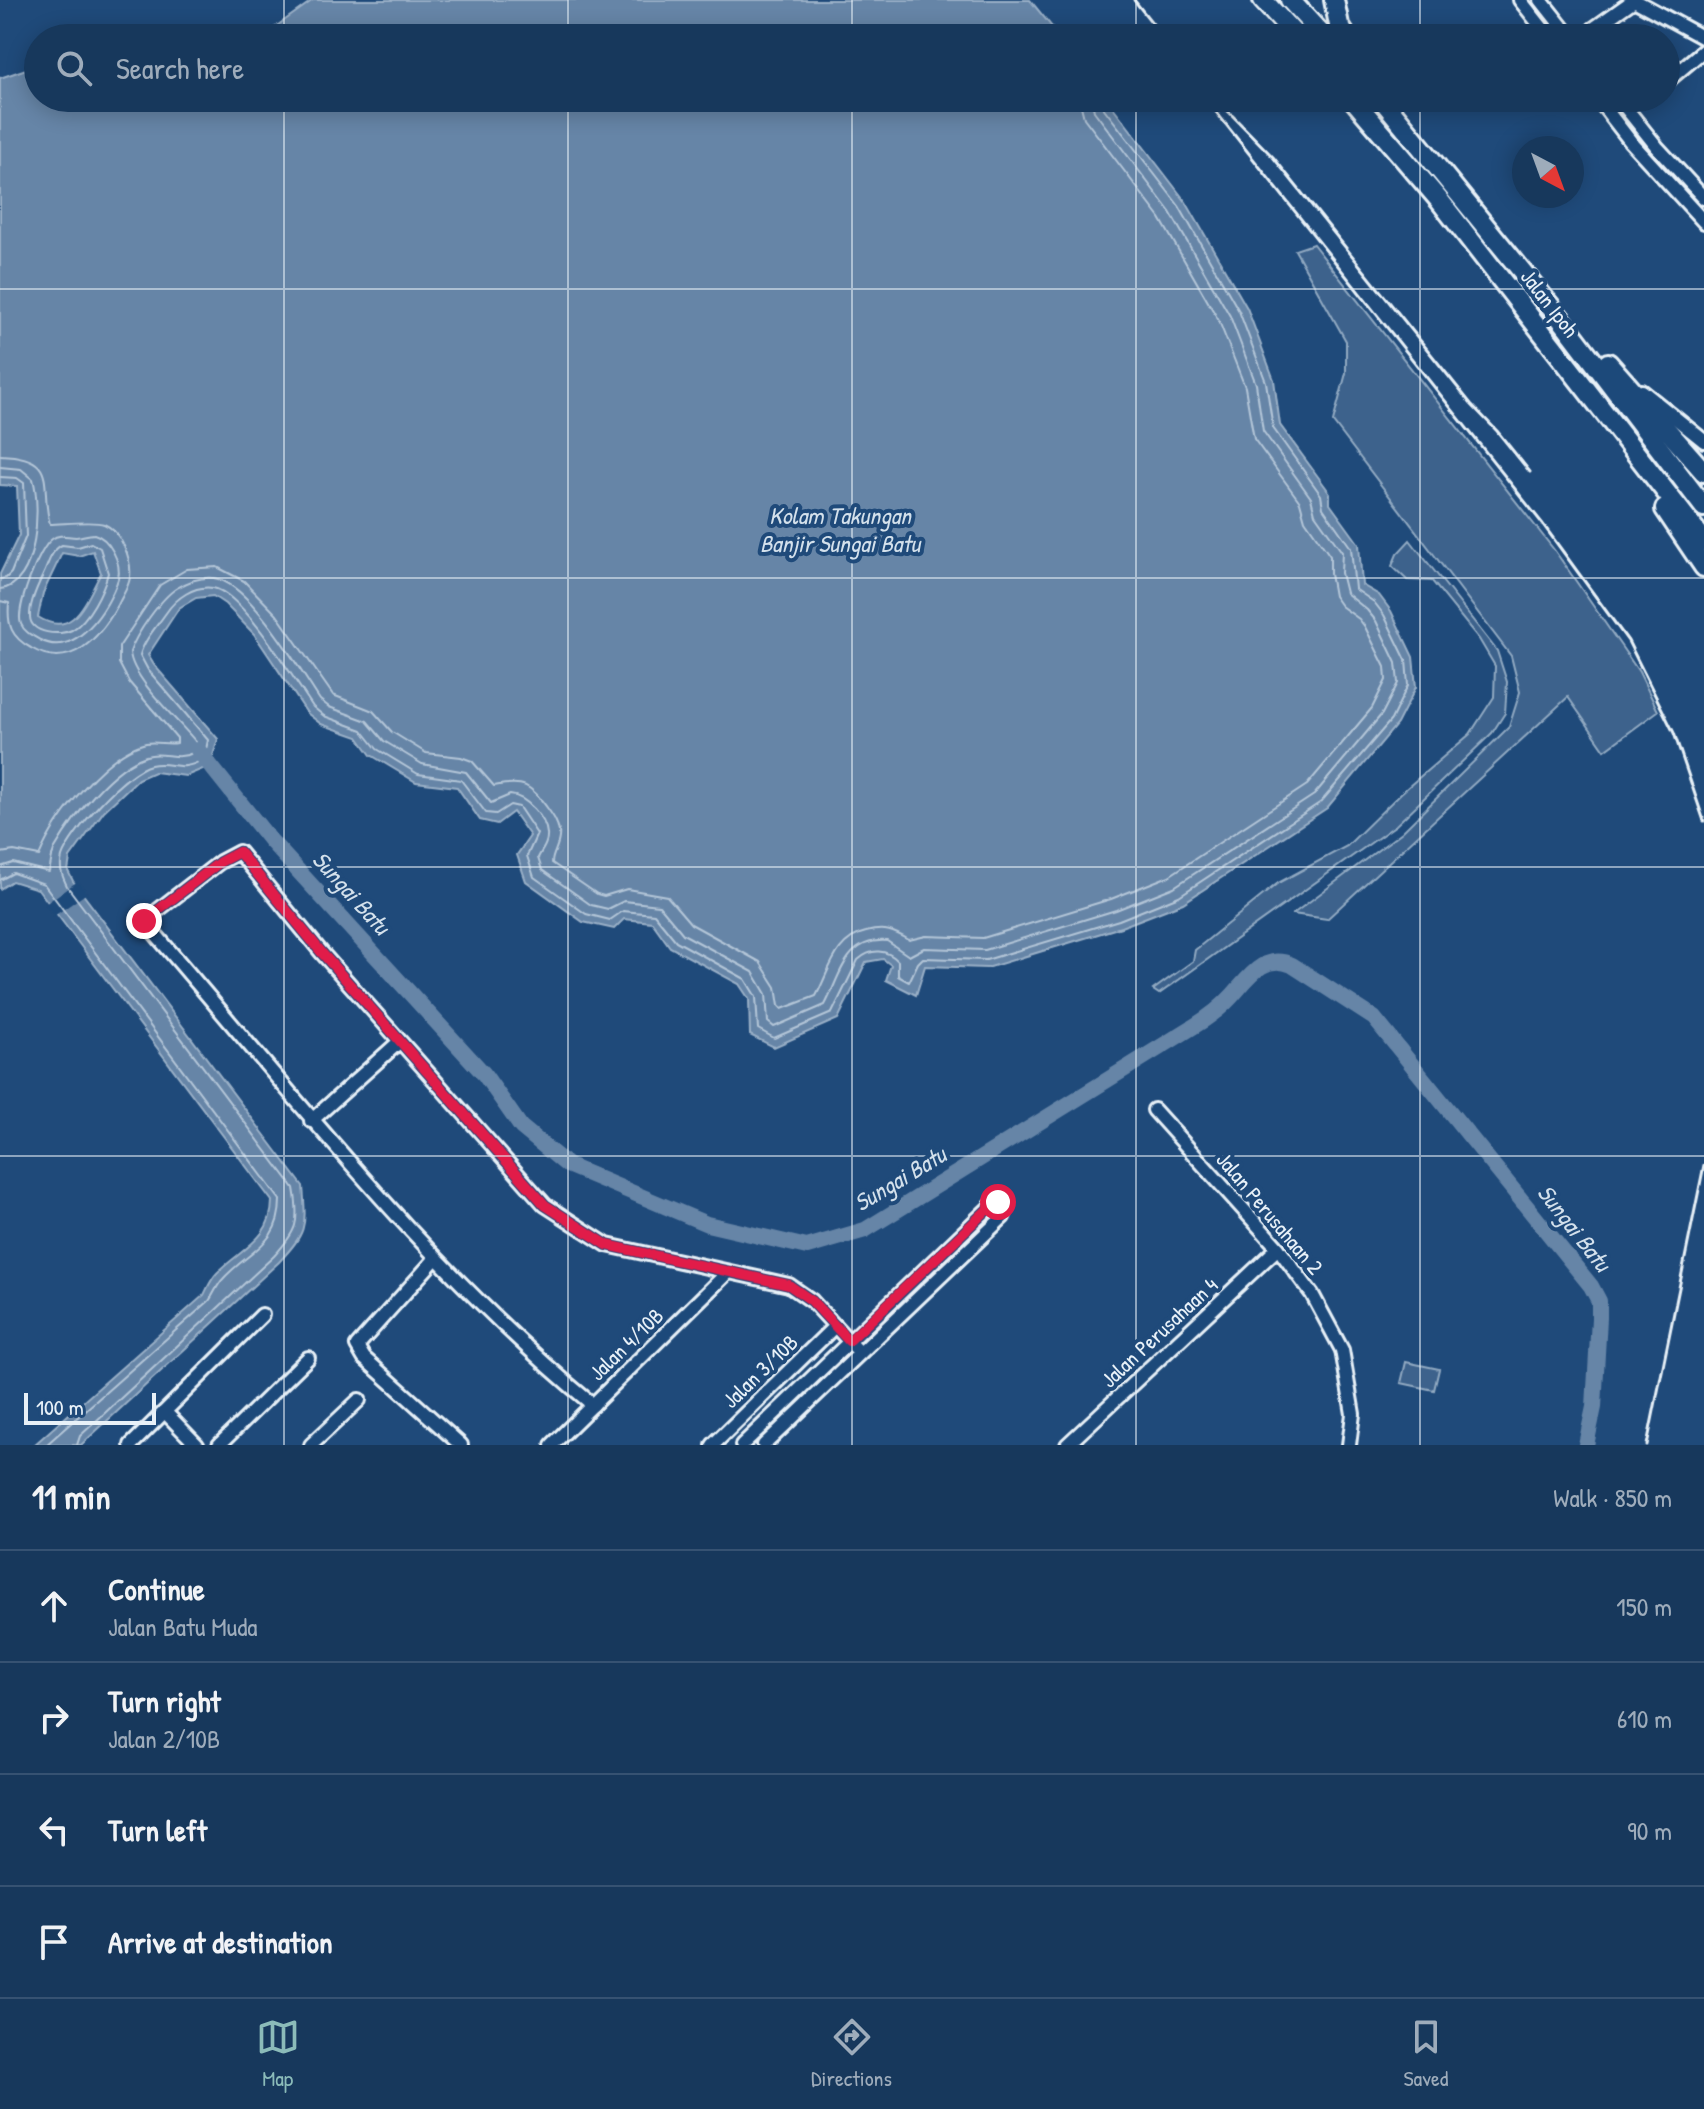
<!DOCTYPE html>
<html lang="en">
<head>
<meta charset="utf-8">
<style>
	:root { --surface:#17385c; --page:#203f62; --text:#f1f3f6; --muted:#9eacbb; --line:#365272; --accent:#8bbbb9 }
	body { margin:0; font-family:"Patrick Hand",sans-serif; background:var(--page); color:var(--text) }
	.compass { position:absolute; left:1512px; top:136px; width:72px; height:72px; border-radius:50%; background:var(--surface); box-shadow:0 4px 20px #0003; rotate:139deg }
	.scale { position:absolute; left:24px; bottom:20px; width:132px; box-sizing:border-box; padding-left:8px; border:4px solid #e8f1f8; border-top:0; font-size:22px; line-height:28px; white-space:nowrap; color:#e8f1f8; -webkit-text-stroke:6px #1f4a7a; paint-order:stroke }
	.stop { position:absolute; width:24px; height:24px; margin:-18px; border:6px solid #e11d48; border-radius:50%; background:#fff }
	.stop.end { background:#e11d48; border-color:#fff; box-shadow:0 2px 8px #0008 }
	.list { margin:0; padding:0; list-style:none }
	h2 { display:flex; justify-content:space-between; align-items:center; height:104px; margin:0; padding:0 32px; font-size:34px }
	h2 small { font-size:26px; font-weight:400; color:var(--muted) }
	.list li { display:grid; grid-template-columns:52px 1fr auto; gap:24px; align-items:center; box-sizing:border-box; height:112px; padding:0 32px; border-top:2px solid var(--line) }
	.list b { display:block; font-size:30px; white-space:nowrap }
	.list p { margin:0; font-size:26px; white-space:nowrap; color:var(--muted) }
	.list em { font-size:26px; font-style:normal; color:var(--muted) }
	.icon { flex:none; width:44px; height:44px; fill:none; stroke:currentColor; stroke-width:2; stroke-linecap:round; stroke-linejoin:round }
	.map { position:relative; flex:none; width:1704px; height:1445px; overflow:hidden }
	.search { position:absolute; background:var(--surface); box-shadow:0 4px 20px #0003; left:24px; right:24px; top:24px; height:88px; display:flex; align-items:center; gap:20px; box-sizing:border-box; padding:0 28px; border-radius:44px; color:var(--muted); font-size:30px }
	.sheet { height:552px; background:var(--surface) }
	nav { display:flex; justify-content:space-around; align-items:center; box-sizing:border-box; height:112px; border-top:2px solid var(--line); background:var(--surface); font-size:22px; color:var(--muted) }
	nav a { display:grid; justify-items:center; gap:4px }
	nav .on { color:var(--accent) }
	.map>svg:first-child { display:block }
	.green { fill:#3c628c; stroke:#92aac2; stroke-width:2 }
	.water { fill:#6685a7; stroke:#9ab0c7; stroke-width:2; fill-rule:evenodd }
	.pier { fill:#1f4a7a }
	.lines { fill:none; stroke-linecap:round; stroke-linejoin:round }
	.shore { stroke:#b4c6d8; stroke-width:2 }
	.river { stroke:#6685a7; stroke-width:16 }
	.minor-casing { stroke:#e8f1f8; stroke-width:18 }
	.highway-casing { stroke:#e8f1f8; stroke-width:24 }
	.minor { stroke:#1f4a7a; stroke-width:12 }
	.highway { stroke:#1f4a7a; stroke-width:18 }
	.rail { stroke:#e8f1f8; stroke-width:3 }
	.route { stroke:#e11d48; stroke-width:10 }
	.grid { fill:none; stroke:#e8f1f8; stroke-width:2; stroke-opacity:0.55 }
	.labels { text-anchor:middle; stroke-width:8; stroke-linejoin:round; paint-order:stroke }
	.street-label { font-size:22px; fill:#e8f1f8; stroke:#1f4a7a }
	.water-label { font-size:24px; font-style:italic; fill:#d4e1ec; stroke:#1f4a7a }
</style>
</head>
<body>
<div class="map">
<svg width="1704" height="1445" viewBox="0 0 1704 1445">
	<rect width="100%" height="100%" fill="#1f4a7a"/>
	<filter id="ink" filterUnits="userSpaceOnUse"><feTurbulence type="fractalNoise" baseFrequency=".0125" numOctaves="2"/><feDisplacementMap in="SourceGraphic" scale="16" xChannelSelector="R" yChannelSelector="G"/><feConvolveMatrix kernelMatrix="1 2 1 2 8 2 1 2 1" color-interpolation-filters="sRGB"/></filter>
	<g filter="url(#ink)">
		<g class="green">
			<path d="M1313,244L1555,551L1639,672L1658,711L1605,750L1568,697L1327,919L1293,914L1402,832L1509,727L1520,692L1511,656L1333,422L1346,373V341L1295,250Z"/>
			<path d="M1410,540L1497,651L1507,682L1505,713L1492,733L1396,825L1159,994L1153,990L1193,961L1195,950L1278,883L1347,846L1401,793L1470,734L1494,697L1495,666L1479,639L1432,581L1407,580L1392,566L1397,554Z"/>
			<path d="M1406,1362L1439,1369L1434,1390L1401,1383Z"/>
		</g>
		<g class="water">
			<path d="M313,0H1030L1061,38H260Z"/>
			<path d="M189,30L237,38H131Z"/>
			<path d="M38,65V98H1106L1186,202L1247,308L1274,380L1280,425L1330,493V504L1359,544L1362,585L1379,595L1391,611L1413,657L1416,687L1397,724L1327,808L1183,903L1121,927L987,968L925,966L916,995L886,980L891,965L883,959L866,962L838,1019L774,1047L750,1035L749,999L739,984L670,947L652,922L624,919L614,929L583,922L526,881L517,855L530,836L513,812L497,824L480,820L457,787L416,782L371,755L358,737L321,724L307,713L254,634L225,604L213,596L196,598L179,608L148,655L154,665L218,739L210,766L186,776L154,772L138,779L104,811L70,858L68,871L73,881L303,1186C306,1227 308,1231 279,1262L81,1445H34L204,1295C208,1287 211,1279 217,1273C241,1249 272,1239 272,1201L38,889L12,881L0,889V574L19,535L17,486L0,485V78ZM93,551L101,573C86,600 74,640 38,617L43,593L62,553L79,556Z"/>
		</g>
		<path class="pier" d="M78,881L87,893L54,916L45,904Z"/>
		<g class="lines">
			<g class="shore">
				<path d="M0,455C61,457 39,485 50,524C62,524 94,520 104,524C121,531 132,559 130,577C129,587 122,596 118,605C100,637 71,672 31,648C11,637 7,625 9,603L0,601"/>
				<path d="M0,467L21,469L33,479C41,506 38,586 0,589"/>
				<path d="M0,477L17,478L24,483L26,536L11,573L6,578L0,579"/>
				<path d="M94,534C109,538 122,562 118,579C109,608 76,659 40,640C33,636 24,632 21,624C15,609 39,548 52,539C60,533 67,537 76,537C82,537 87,534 94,534Z"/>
				<path d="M91,543L100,548L108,573C103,591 89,620 72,630C60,636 31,634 30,617C29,604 37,587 43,575C48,565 51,550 62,545L78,547Z"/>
				<path d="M0,853L14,851L39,856C55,818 104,754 146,743C157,741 167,745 177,743V738L129,682L119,663V647L160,585L187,569L217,567L244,581L277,615L333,695L373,711L392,732L426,753L461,757L472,761L494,786C524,780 530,784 548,809C553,816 558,823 559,832C561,844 552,853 552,863L597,894L604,896L627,889L667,896L691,924L760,962L776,987L779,1006L782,1009L816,996C830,970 835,939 866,932C885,927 894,931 909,940L926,936L983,938L1111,899L1169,876L1307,785L1372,708L1386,680L1385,667L1365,627L1359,619L1341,606L1334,596L1330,574V556L1305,520L1300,502L1254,439L1245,387L1219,321L1160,218L1084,118L1079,98"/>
				<path d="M0,867L13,863L49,872C51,865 51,855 55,848C73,817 112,767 146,756C164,750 176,762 195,752L196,742C179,721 131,678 130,652C136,634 161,598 177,588C189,581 204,575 218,579C253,589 300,670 320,700L329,707L367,721L384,741L422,764L466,772L491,803L510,795C526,796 546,818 547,834C548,843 542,850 538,858L542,870L591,905L608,909L624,901L659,905L683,934L753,972L766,994L768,1022L774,1027L825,1005C841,975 845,938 887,941L909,956L924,948L985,950L1116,910L1174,887L1314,795L1382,714L1398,683L1396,663L1376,621L1367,610L1346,593L1341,573L1342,552L1315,514L1311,498L1263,431L1256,384L1230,316L1170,212L1094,111L1091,98"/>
				<path d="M0,880L13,873L44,884L280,1200C280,1245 249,1250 223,1279C217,1285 214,1294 209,1301L46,1445"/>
				<path d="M77,1445L80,1436L274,1256C297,1231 300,1223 294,1188L67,886C62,876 59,868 62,857C70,833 126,771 151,765C172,760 179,774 204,759L208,740L148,670L140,655C144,640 157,626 166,613C176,598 194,585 213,588C243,593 295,681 313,707L324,716L362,730L377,749L418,774L461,780L486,813L496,814L510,805L519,807L537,834L527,856L534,877L586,914L610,920L623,911L654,914L676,941L745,979L756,997L758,1029L774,1038L832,1013L858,960C871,948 887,949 898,961V976L909,982L918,963L923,958L986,960L1119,920L1179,896L1321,802L1391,720L1408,685L1406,660L1384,615L1374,602L1355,589L1351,548L1323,508L1321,495L1273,428L1266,382L1239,311L1179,206L1102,106L1101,98"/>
			</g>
			<path class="river" d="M198,750L270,840L484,1074L521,1127L567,1165L707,1224L807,1247L865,1230L1196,1025C1209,1017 1221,1008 1231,997C1248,979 1263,952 1292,965L1374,1018L1591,1286L1599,1301V1318L1594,1407L1586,1445"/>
			<defs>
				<g id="minor">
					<path d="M1520,0L1550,38"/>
					<path d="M1541,0L1571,38"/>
					<path d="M1593,29L1634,0L1704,38"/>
					<path d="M1666,82L1704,50"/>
					<path d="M1597,98L1631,142L1704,222"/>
					<path d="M1618,98L1657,147L1704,198"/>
					<path d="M1642,391L1704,441"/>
					<path d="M1154,1110L1278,1248L1312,1294L1342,1350L1353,1414L1349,1445"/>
					<path d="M311,1121L399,1042"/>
					<path d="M436,1258L357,1346L364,1358L461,1445"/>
					<path d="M593,1405C422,1264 288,1087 144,921L220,862L239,852L322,953L545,1205L607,1245L789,1285L812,1301L860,1353"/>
					<path d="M165,1412L197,1445"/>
					<path d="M131,1445L262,1315"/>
					<path d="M219,1445L308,1358"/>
					<path d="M311,1445L359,1400"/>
					<path d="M552,1445L728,1272"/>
					<path d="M713,1445L835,1326"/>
					<path d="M742,1445L992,1205L998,1202L1003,1205L1005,1211L1003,1217L764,1445"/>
					<path d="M1067,1445L1278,1248"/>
				</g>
				<g id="highway">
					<path d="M1263,0L1298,38"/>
					<path d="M1290,0L1325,38"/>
					<path d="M1334,0L1339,25L1347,38"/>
					<path d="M1352,98L1440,201L1704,541"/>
					<path d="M1381,98L1564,323L1704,507"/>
					<path d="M1608,363L1704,472"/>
					<path d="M1665,509L1704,567"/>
				</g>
			</defs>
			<use href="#minor" class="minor-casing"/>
			<use href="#highway" class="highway-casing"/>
			<use href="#minor" class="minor"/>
			<use href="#highway" class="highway"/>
			<g class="rail">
				<path d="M1134,0L1164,38"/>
				<path d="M1205,98L1542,523L1628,641L1674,733L1704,821"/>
				<path d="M1226,109L1273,157L1471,404L1497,431L1530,472"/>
				<path d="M1647,1445L1704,1165"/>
			</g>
		</g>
	</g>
	<g class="lines" filter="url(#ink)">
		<path class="route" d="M144,921L220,862L239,852L322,953L545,1205L607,1245L789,1285L812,1301L849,1341L992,1205L998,1202"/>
	</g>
	<path class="grid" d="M284,0V38M568,0V38M852,0V38M1136,0V38M1420,0V38M284,98V1445M568,98V1445M852,98V1445M1136,98V1445M1420,98V1445M0,289H1704M0,578H1704M0,867H1704M0,1156H1704"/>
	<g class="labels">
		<g class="street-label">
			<text transform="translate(1550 303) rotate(52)" y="8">Jalan Ipoh</text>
			<text transform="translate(1270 1213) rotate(50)" y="8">Jalan Perusahaan 2</text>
			<text transform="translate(1159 1332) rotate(-43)" y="8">Jalan Perusahaan 4</text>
			<text transform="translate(626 1344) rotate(-44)" y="8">Jalan 4/10B</text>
			<text transform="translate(760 1371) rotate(-44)" y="8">Jalan 3/10B</text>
		</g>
		<g class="water-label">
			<text x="840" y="524">Kolam Takungan<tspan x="840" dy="28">Banjir Sungai Batu</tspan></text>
			<text transform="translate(351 893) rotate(48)" y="8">Sungai Batu</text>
			<text transform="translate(900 1179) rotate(-31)" y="8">Sungai Batu</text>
			<text transform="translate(1574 1228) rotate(52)" y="8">Sungai Batu</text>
		</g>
	</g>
</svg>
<svg class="compass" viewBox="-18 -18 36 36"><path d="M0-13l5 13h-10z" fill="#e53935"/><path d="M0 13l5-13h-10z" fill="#9eacbb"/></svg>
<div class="scale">100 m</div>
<div class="stop" style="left:998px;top:1202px"></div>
<div class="stop end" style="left:144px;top:921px"></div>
<div class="search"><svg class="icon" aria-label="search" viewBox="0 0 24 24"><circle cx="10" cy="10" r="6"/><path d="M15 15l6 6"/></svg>Search here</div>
</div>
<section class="sheet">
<h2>11 min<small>Walk · 850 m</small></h2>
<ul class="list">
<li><svg class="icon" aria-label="ahead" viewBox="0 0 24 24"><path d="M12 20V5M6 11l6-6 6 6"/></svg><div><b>Continue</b><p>Jalan Batu Muda</p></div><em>150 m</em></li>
<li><svg class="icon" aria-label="right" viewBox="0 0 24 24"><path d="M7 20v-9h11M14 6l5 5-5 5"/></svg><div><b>Turn right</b><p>Jalan 2/10B</p></div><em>610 m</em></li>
<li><svg class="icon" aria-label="left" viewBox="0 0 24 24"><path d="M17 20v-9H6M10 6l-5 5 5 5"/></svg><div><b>Turn left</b></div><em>90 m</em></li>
<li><svg class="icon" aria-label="arrive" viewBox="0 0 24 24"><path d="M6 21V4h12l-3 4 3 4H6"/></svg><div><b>Arrive at destination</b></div></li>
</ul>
</section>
<nav>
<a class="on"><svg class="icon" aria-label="map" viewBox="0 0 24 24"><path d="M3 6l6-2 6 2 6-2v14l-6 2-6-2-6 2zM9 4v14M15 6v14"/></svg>Map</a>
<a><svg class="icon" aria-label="directions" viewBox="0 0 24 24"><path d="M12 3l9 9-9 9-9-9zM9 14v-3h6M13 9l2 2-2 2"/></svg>Directions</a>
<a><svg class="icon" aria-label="saved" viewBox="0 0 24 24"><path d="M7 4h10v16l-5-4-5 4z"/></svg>Saved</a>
</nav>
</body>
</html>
